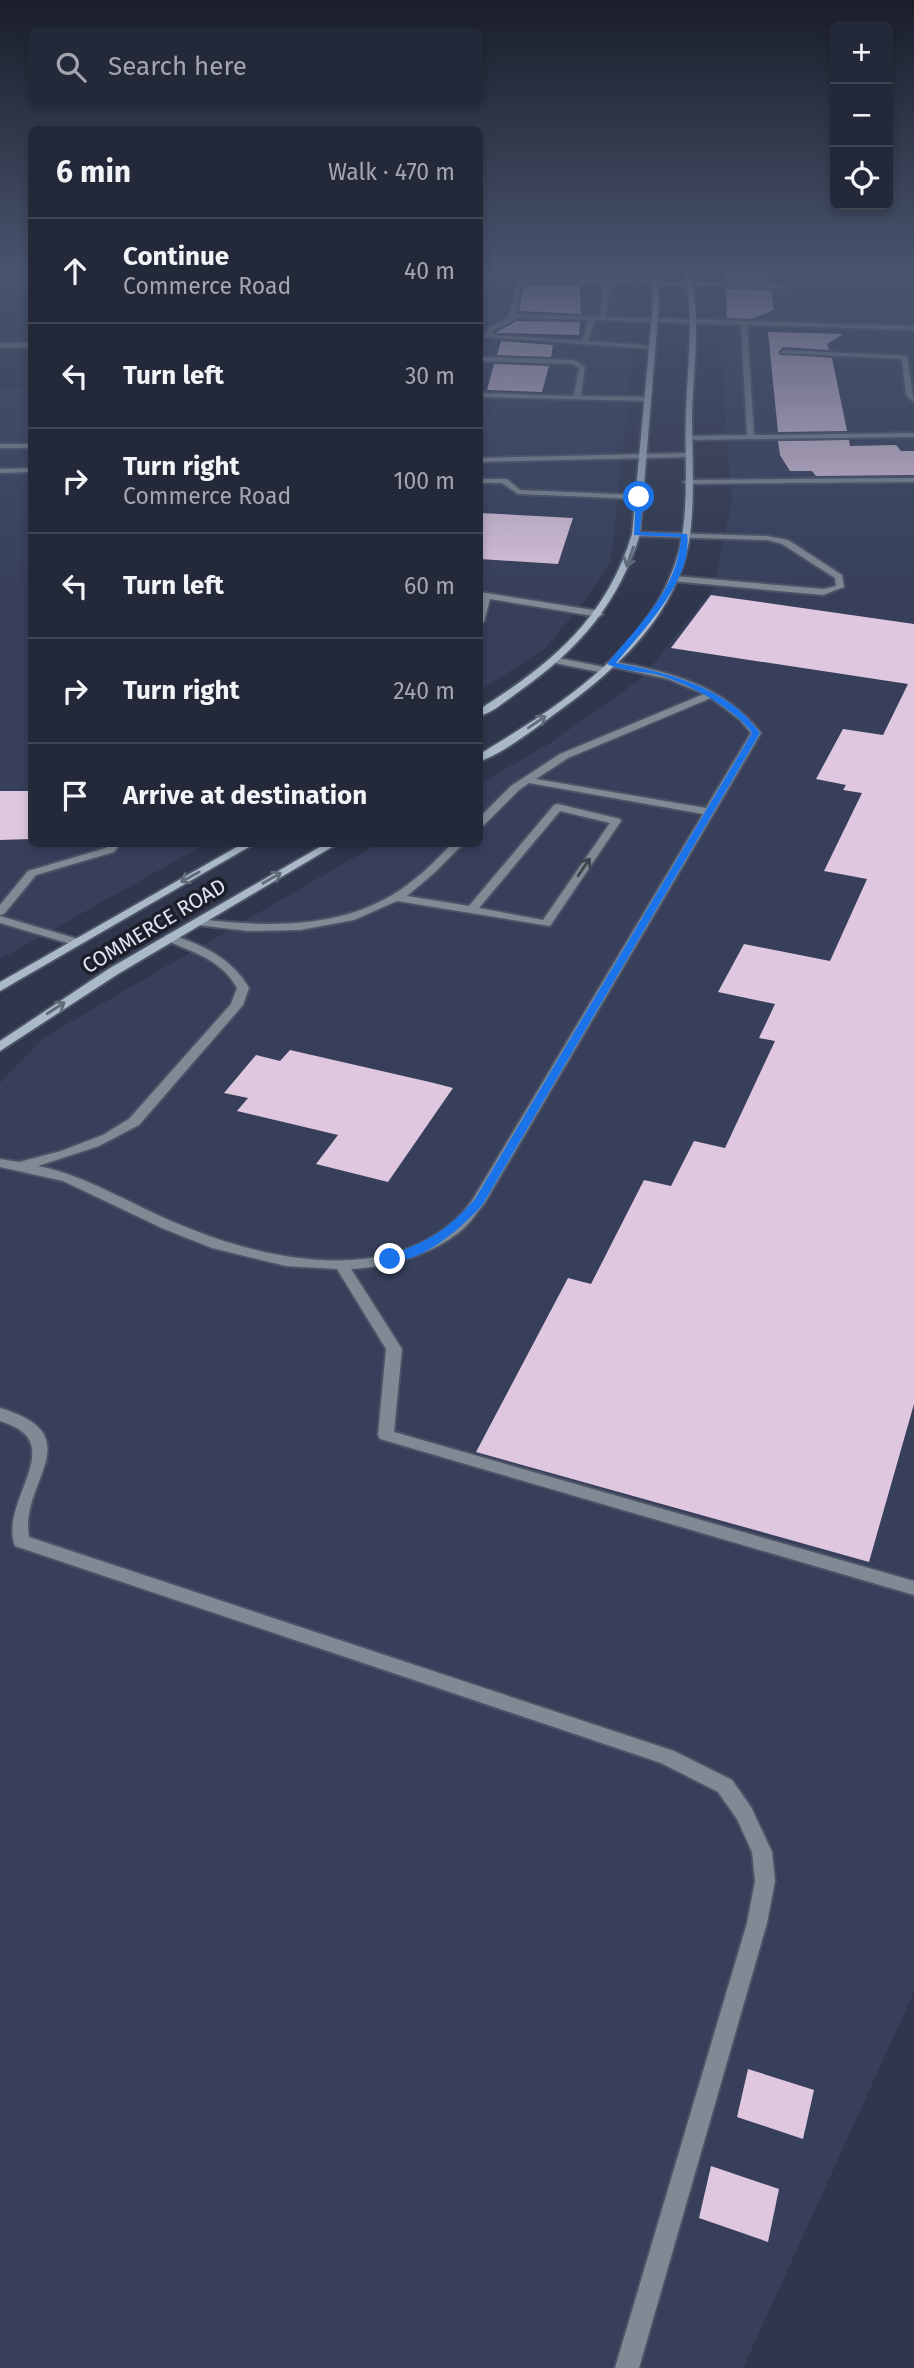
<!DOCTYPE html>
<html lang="en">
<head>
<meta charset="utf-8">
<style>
	:root { --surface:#24293a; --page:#303545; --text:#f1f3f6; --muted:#a3a6af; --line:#414554 }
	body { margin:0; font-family:"Fira Sans",sans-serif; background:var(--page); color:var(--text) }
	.controls { position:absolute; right:21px; top:21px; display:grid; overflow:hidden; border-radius:10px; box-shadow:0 4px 10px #0003 }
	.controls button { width:63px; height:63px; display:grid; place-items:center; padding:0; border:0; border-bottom:2px solid var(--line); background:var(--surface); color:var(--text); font:35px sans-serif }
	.stop { position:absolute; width:21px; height:21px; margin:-16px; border:5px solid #1a73e8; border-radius:50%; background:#fff }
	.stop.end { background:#1a73e8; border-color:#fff; box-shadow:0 2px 7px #0008 }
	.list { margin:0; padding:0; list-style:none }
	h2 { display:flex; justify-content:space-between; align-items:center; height:91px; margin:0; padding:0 28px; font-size:30px }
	h2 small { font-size:23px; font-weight:400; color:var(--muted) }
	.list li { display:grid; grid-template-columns:46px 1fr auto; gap:21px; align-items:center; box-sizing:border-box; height:105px; padding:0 28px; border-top:2px solid var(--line) }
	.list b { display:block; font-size:26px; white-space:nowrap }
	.list p { margin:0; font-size:23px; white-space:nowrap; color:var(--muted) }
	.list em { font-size:23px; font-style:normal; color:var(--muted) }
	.icon { flex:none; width:38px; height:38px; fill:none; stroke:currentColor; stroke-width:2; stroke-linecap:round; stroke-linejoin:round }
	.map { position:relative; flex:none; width:914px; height:2368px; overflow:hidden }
	.search { position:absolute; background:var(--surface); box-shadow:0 4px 10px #0003; left:28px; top:28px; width:455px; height:77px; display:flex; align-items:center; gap:18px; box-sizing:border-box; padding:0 24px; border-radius:10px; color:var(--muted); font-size:26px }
	.panel { position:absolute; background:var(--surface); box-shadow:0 4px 10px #0003; left:28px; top:126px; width:455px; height:721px; border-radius:10px }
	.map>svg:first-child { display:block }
	.built { fill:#373f5b }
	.building { fill:#dec7df }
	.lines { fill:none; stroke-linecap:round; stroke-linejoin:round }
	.lane-casing { stroke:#4c5367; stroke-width:4 }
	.street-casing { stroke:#4c5367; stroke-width:4 }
	.secondary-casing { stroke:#4c5367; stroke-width:4 }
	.lane { fill:#808a94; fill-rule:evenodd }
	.street { fill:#808a94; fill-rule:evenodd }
	.secondary { fill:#a9b9c8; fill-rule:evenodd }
	.oneway { stroke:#626c78 }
	.oneway2 { stroke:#3f444e }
	.route { fill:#1a73e8 }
	.labels { text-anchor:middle; stroke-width:7; stroke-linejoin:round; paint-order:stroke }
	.street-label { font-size:21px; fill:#dfe3f2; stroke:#1c1f29 }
</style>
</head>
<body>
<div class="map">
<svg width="914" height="2368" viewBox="0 0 914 2368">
	<rect width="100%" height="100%" fill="#30374d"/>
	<g class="built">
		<path d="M480,270H636L639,291L611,560L587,597L545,649L480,690Z"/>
		<path d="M706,270H914V1992L743,2368H0V1083L43,1038L377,844H480V784L550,743L642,678L713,589L732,502L716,290Z"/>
		<path d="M0,388L31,389L32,844H206L0,959Z"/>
	</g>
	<g class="building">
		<path d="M725,270H769L770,281L725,280Z"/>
		<path d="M524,285L580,286L581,314L519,311Z"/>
		<path d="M726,289L771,290L774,310L751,319L727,318Z"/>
		<path d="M516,321L580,322L579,335L495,333Z"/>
		<path d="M768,332L843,334L827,344L829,350L783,347L778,353L832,358L847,431L778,432Z"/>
		<path d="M501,341L553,345L551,357L497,355Z"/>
		<path d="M494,364L549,366L542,392L487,390Z"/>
		<path d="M849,440L850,446L896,445L901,451H914V475L816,476L812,471H790L780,455L778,441Z"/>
		<path d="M480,513L573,518L558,564L480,559Z"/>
		<path d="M711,595L914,624V1404L869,1562L476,1452L568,1278L591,1284L644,1180L671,1186L694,1141L725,1148L775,1041L759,1038L775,1004L718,992L744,944L830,961L867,879L824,871L862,793L843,790L846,785L816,779L843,729L883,735L908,684L671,648Z"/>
		<path d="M0,791H32V839L0,840Z"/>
		<path d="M290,1050L434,1083L453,1088L388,1182L316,1164L338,1135L237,1111L248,1098L224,1093L256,1055L280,1061Z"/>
		<path d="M748,2069L814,2090L803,2139L737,2117Z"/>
		<path d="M711,2166L779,2189L768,2242L699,2218Z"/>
	</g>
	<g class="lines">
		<defs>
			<g id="lane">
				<path d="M611,270H617L619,277L614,280L784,284L790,282L788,270H794L796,283L784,288L610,284L606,317L914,326V330L747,325L754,435L914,433V437L685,440L688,436L747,435L741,325L595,320L588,341L654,346L652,349L485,337L488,328C520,315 509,307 517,279L606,280L613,276ZM522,282L604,284L600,317L516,314ZM515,318L589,320L582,341L492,335L493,330L510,323Z"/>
				<path d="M783,350L907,356L914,402L906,395L902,359L781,353Z"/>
				<path d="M480,357L574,360L585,367L581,396L648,397L651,399L648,401L480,397V393L574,396L579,368L573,364L480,361Z"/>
				<rect x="0" y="444" width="32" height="4"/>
				<path d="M914,478V482L687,484L683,482L687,480Z"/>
				<path d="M480,479H507L520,490L639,495L643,497L639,499L518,494L502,483H480Z"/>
				<path d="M636,532L767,536L788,540L842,575L844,587L823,595L671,581L670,579L674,576L823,589L836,586L835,578L782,544L767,540L633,536L632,534Z"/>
				<path d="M480,592L599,611L603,614L599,617L490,599L484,622L480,625V608L482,598L480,597Z"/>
				<path d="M553,657L604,667L609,670L604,673L550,662L548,660Z"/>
				<path d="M611,661C668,671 724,685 761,733L484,1204C477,1212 471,1222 463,1229C435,1254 388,1267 351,1269L402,1349L394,1432L914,1581V1595L380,1439L378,1435L386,1349L337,1269L286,1266L212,1248L164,1229L63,1181L0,1167V1159L19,1162L61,1151L103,1135L129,1119L231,1004L237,988C222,960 193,952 165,940V936L169,934C201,944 232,958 249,988L243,1005L139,1125L99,1146L38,1166C88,1176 130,1204 176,1223C257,1258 377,1286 452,1223C461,1216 467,1207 473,1199L703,814L529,783L519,790L484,825L480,826V817L511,786L560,754L704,694L668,679L608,666L606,664ZM711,698L740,720L751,733L706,808L536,779L568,758Z"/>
				<path d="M558,804L620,819L621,821L550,926L397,901L354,920L300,930L248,931L198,925L192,922L198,919C266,927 341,930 400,890C420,877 436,860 452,844H463L433,874L407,896L469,906L554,805ZM560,811L610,823L543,920L479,908Z"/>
				<path d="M110,844H120L114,852L36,875L4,914L0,915V905L28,871L106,848Z"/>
				<path d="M0,1408C93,1436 19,1481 29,1537L674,1751L732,1780L751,1807L772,1852L775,1881L767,1923L639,2368H615L747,1923L755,1881L752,1852L737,1819L718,1792L661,1763L15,1546C0,1506 56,1455 20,1430C14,1426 6,1423 0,1421Z"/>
			</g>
			<g id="street">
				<rect x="0" y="343" width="32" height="4"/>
				<path d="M688,453L692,455L691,457L480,462V458Z"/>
				<path d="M32,468V472L0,473V469Z"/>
				<path d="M0,916L78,939L80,941L74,945L0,923Z"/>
			</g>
			<g id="secondary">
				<path d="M650,270H656L659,304L640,534C619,603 579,649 521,690C508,699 494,712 480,716V709C552,663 606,619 632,534L653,304Z"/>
				<path d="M684,270H690C701,318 694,365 692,413C692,454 695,495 690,535C679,613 617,670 556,713C537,727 501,755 480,761V754C559,706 654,647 679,551C690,506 684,458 686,413C687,365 695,318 684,270Z"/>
				<path d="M242,844H254L0,991V982Z"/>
				<path d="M325,844H337L118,974L0,1051V1041L110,968Z"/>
			</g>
		</defs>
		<use href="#lane" class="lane-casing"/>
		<use href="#street" class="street-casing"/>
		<use href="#secondary" class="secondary-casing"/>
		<use href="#lane" class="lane"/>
		<use href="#street" class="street"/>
		<use href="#secondary" class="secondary"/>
	</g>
	<defs><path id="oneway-shaft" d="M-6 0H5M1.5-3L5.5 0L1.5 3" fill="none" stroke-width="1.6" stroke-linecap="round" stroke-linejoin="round" transform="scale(1.75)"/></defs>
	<g class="oneway">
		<use href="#oneway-shaft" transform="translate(630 557) rotate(109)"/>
		<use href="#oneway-shaft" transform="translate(537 722) rotate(-34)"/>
		<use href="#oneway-shaft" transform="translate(190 877) rotate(151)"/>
		<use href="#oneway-shaft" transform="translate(272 878) rotate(-30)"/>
		<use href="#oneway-shaft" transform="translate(56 1008) rotate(-33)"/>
	</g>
	<use class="oneway2" href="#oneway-shaft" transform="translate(584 867) rotate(-56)"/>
	<linearGradient id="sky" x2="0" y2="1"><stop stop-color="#1a1e2a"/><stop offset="0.45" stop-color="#48536d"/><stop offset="1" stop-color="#48536d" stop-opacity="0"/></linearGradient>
	<rect width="914" height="601" fill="url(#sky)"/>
	<path class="route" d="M639,495L643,497L640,532L687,534C694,579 643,630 616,663C667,672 729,688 760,733L483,1204C463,1227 419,1266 386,1261V1256C426,1243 447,1231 475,1199L752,733C735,708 684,681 655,674C640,671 621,671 607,664C638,625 678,590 681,537L634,535L636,497Z"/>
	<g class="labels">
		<g class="street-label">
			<text transform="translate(154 926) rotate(-31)" y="7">COMMERCE ROAD</text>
		</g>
	</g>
</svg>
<div class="controls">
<button>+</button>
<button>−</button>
<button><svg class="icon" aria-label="locate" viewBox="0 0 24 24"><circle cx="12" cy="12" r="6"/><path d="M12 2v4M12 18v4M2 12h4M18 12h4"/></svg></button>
</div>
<div class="stop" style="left:639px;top:497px"></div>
<div class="stop end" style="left:390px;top:1259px"></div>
<div class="search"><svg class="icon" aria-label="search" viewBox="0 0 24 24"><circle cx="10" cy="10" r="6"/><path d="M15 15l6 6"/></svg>Search here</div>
<section class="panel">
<h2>6 min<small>Walk · 470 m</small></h2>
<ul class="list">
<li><svg class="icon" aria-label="ahead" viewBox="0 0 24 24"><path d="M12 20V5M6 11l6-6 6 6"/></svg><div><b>Continue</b><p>Commerce Road</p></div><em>40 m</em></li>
<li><svg class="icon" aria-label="left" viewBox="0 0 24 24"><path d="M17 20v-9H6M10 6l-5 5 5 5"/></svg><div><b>Turn left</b></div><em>30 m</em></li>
<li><svg class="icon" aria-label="right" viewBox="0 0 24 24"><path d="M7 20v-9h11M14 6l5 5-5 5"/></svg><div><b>Turn right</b><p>Commerce Road</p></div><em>100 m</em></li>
<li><svg class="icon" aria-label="left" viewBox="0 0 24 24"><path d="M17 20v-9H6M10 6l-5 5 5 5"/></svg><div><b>Turn left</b></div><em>60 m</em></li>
<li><svg class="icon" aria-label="right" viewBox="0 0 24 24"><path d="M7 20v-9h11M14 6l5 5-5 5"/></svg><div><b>Turn right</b></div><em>240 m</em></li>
<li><svg class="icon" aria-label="arrive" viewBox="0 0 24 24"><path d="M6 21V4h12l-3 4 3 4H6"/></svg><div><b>Arrive at destination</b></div></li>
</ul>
</section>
</div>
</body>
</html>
